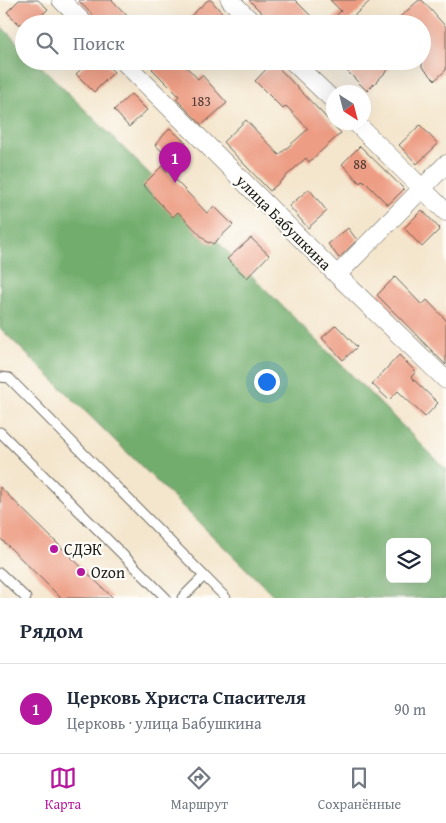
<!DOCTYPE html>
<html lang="ru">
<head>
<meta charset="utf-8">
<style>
	:root { --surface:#fff; --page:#f6f6f7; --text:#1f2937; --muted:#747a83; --line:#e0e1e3; --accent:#b5179e }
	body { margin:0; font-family:"Gentium Book Plus",serif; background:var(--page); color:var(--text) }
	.controls { position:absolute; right:15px; bottom:15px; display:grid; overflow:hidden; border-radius:8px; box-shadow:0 5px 20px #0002 }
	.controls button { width:45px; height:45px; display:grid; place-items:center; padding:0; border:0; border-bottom:1px solid var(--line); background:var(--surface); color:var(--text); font:25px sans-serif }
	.compass { position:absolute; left:326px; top:85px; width:45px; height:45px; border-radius:50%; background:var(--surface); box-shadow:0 5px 20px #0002; rotate:144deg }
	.you { position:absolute; left:266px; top:381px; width:18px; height:18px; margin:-12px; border:4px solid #fff; border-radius:50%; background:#1a73e8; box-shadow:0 0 0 8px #1a73e833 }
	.badge { display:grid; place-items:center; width:32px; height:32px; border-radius:50%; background:var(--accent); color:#fff; font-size:16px; font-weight:700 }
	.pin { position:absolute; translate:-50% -41px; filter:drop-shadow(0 1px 2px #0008) }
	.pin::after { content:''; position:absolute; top:26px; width:18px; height:15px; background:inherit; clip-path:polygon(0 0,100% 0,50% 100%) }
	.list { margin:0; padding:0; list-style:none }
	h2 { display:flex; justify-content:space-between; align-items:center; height:65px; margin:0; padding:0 20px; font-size:21px }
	h2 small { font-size:16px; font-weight:400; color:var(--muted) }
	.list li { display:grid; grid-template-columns:32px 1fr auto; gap:15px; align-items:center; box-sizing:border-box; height:90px; padding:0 20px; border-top:1px solid var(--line) }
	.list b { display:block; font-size:19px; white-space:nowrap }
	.list p { margin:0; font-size:16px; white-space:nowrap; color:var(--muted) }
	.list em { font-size:16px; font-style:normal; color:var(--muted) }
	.icon { flex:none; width:28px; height:28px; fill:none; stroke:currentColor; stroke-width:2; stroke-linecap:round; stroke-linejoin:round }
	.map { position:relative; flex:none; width:446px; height:598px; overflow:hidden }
	.search { position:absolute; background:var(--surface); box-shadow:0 5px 20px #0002; left:15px; right:15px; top:15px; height:55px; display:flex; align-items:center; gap:12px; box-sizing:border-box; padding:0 18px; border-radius:28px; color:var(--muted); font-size:19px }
	.sheet { height:155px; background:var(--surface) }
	nav { display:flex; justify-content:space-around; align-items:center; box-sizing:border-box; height:70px; border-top:1px solid var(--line); background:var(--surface); font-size:14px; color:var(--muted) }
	nav a { display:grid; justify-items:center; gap:2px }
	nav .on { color:var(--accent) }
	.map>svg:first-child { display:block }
	.forest { fill:#72ad6d; stroke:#476444; fill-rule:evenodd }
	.building { fill:#ed9d84 }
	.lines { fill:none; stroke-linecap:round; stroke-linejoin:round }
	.lane-casing { stroke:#68635a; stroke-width:11 }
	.street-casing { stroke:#68635a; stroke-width:19 }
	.lane { stroke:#fff; stroke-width:9 }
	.street { stroke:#fff; stroke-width:18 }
	.poi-dot { fill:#b5179e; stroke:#fdfcf7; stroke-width:2 }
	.labels { text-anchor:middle; stroke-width:4.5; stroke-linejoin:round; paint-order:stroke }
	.number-label { font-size:14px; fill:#503c36 }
	.street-label { font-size:16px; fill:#1c1c1c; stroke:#fdfcf7 }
	.poi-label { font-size:16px; fill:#1c1c1c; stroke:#fdfcf7; text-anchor:start }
</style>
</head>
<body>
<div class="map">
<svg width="446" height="598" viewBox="0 0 446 598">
	<rect width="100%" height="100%" fill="#fdfcf7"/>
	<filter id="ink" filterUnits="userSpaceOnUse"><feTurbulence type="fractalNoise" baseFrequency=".02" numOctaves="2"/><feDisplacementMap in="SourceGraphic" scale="10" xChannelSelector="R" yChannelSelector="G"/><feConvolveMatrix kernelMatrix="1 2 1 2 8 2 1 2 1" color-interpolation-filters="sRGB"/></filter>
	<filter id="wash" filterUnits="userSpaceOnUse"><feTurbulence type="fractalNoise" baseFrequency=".0096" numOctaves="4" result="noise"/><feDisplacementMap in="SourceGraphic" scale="20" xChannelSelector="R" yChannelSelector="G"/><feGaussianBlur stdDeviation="1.12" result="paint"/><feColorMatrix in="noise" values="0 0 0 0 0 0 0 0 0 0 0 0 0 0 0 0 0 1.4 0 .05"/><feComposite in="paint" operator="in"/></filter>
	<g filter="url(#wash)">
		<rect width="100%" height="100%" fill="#f4e6cd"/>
		<path class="forest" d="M0,25L24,49V61H36L446,469V598H276L0,328ZM390,542H427V579H390Z"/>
		<g id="blocks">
			<g class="building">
				<path d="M19,0H38L48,9L33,24H19L7,12Z"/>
				<path d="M78,0H112L135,24H101Z"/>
				<path d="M208,0H211L224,15L214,24H182Z"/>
				<path d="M249,0H295L319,24H273Z"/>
				<path d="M330,0H371L345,24H327L341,11Z"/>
				<path d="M419,0H422L446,27V70L435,80L422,67V24H392Z"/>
				<path d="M89,61H103L114,72L94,92L76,74Z"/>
				<path d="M160,61H181L198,79L202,75L227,103L202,125L176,99L179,96L152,69Z"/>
				<path d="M337,61H383L390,68L367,91Z"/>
				<path d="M273,62L341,133L309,162L306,158L270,191L223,142L246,120L279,155L308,129L286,106L283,109L255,81Z"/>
				<path d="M131,94L147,110L129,127L114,110Z"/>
				<path d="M420,125L438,144L417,164L399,145Z"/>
				<path d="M170,128L187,144L172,160L155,145Z"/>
				<path d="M360,146L404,189L388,205L363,180L360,183L342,164Z"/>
				<path d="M162,166L207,213L214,206L233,225L213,244L210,242L208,243L178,212L173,217L143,185Z"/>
				<path d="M309,189L327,211L308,228L289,206Z"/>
				<path d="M422,210L440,229L422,247L404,228Z"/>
				<path d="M348,228L357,240L339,258L328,244Z"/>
				<path d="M251,238L269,255L247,278L227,259Z"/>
				<path d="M395,277L422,305L427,300L446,320V365L377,295Z"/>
				<path d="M336,325L357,347L343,360L322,338Z"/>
				<path d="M399,355L416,372L411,377L438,403L425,417L398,391L389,400L372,384Z"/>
				<path d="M0,487L113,598H61L0,538Z"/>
			</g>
		</g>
	</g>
	<g filter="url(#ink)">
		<use href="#blocks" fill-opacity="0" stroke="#68635a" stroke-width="1"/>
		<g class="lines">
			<defs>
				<g id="lane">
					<path d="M0,377L9,378L226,598"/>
					<path d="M0,432L166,598"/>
					<path d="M0,573L26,598"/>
					<path d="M182,598L204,576"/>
				</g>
				<g id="street">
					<path d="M61,0L85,24"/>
					<path d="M230,0L254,24"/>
					<path d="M123,61L337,275L446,380"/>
					<path d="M292,61L334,101"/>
					<path d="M355,122L446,212"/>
					<path d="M337,275L446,164"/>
				</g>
			</defs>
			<use href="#lane" class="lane-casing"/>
			<use href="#street" class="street-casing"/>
			<use href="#lane" class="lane"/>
			<use href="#street" class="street"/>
		</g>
	</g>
	<g class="poi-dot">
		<circle cx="54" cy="549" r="5"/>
		<circle cx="81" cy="572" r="5"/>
	</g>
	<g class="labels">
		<g class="number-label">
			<text x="201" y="106">183</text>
			<text x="360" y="169">88</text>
		</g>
		<g class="street-label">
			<text transform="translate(284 222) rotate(45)" y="6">улица Бабушкина</text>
		</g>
		<g class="poi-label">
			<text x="64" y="555">СДЭК</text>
			<text x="91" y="578">Ozon</text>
		</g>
	</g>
</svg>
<div class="controls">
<button><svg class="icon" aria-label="layers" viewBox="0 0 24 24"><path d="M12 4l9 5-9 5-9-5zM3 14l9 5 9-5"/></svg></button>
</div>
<svg class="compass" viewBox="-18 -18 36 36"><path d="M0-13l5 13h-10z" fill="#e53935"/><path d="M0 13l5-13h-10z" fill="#747a83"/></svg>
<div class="you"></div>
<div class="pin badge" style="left:175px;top:183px">1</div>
<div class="search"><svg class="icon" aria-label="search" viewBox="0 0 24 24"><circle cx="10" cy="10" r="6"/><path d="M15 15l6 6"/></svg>Поиск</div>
</div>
<section class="sheet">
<h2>Рядом<small></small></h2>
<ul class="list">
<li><span class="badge">1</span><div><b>Церковь Христа Спасителя</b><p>Церковь · улица Бабушкина</p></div><em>90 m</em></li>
</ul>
</section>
<nav>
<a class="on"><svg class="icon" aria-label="map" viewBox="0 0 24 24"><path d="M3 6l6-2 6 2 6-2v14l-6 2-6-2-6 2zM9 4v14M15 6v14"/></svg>Карта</a>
<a><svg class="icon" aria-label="directions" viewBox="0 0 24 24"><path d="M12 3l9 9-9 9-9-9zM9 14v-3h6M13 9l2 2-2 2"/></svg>Маршрут</a>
<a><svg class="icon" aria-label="saved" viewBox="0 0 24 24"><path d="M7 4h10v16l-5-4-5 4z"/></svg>Сохранённые</a>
</nav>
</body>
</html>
